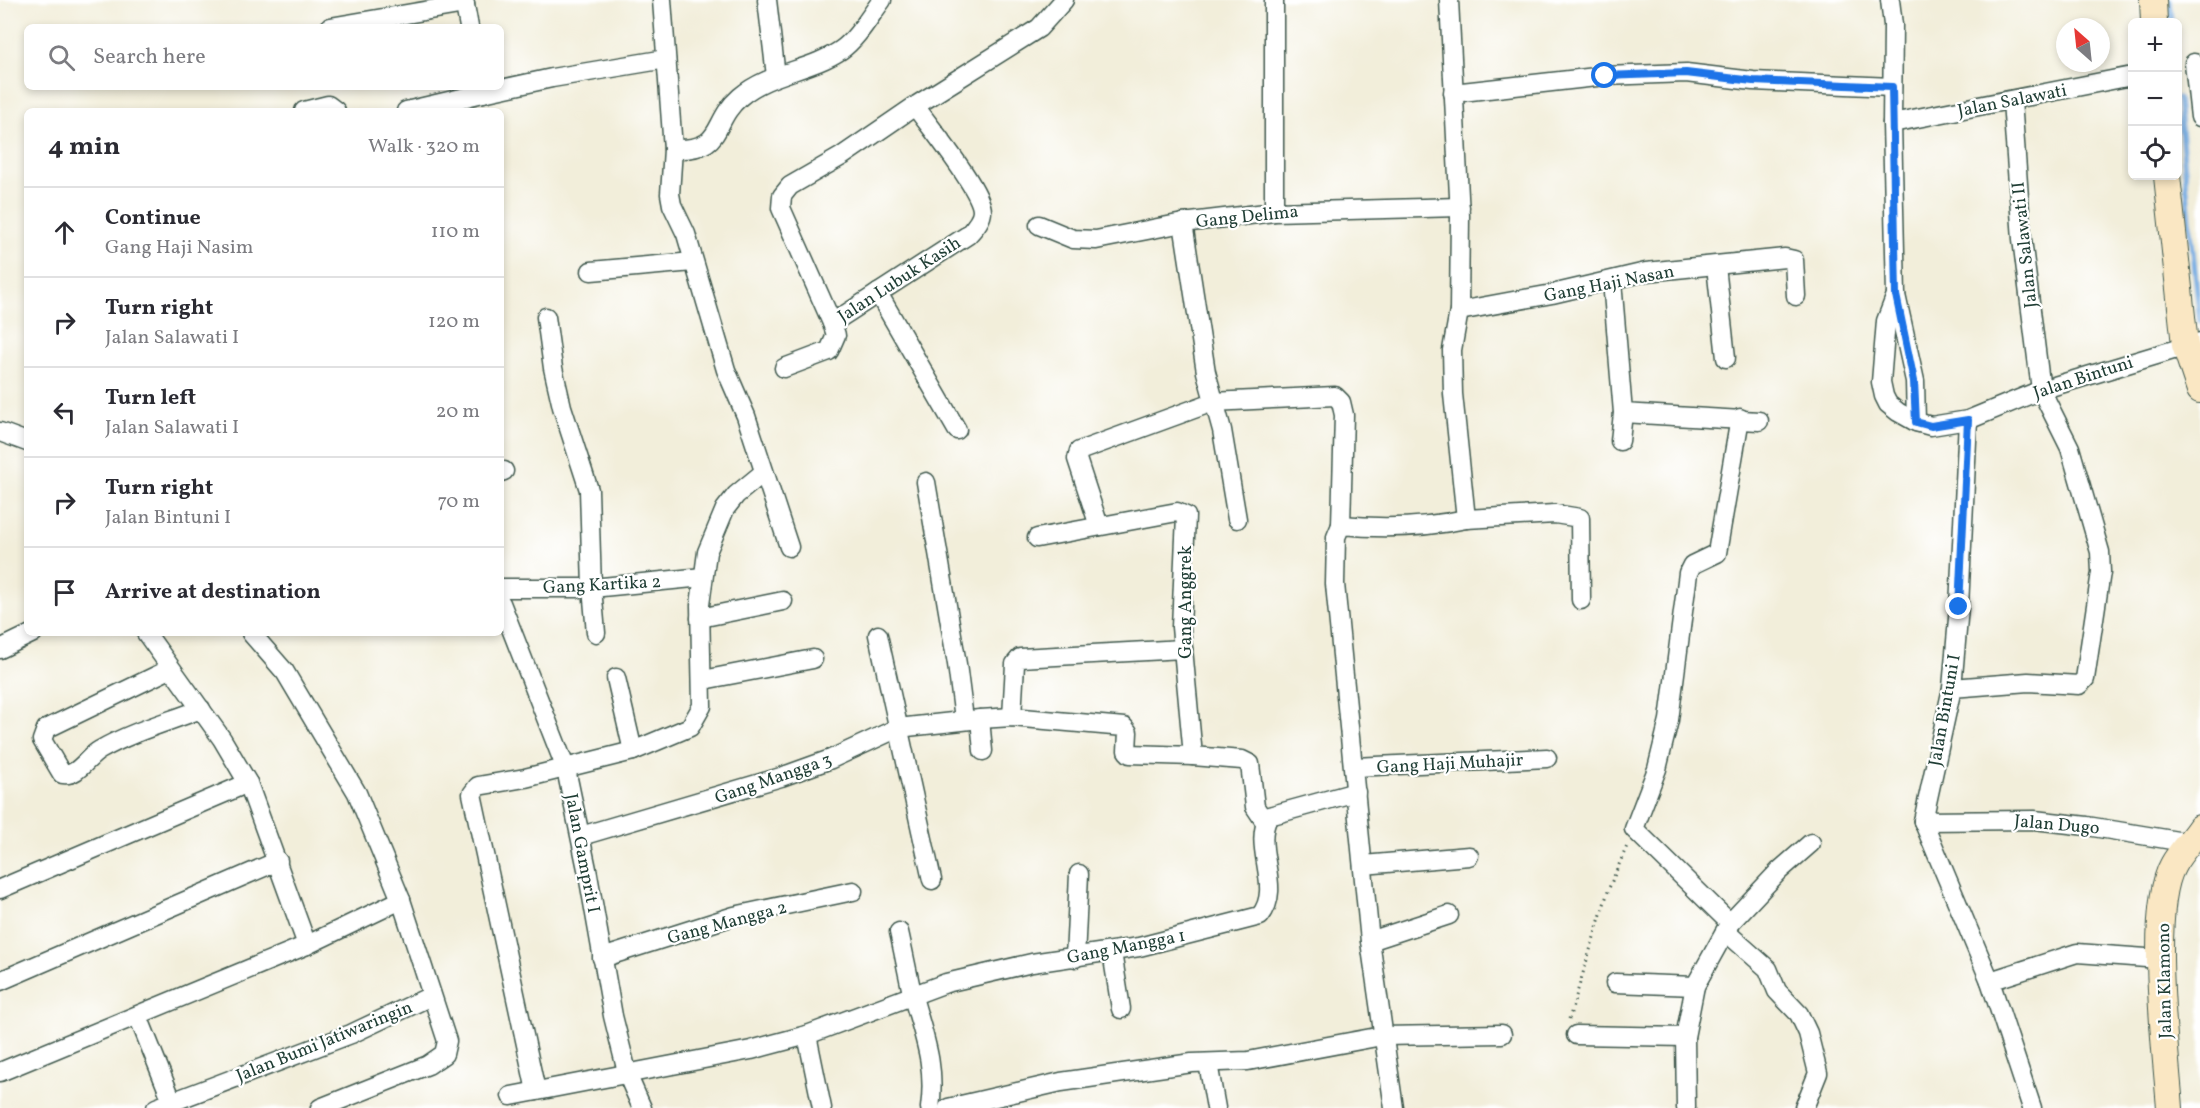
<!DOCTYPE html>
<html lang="en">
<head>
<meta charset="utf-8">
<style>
	:root { --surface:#fff; --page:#f7f7f7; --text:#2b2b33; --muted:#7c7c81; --line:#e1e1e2 }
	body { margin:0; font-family:Vollkorn,serif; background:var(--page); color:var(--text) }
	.controls { position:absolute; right:18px; top:18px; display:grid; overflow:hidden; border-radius:9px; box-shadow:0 3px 9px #0003 }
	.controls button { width:54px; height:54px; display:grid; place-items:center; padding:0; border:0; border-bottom:2px solid var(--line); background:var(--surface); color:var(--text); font:30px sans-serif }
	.compass { position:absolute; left:2056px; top:18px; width:54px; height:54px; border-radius:50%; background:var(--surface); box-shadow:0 3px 9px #0003; rotate:333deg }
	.stop { position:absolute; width:18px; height:18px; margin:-14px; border:4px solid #1a73e8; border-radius:50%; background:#fff }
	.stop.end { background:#1a73e8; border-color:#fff; box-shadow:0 2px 6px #0008 }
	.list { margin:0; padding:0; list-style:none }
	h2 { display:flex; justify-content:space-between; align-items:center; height:78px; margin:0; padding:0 24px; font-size:26px }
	h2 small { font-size:20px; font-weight:400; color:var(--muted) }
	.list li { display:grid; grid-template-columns:39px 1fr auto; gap:18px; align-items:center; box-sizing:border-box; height:90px; padding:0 24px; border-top:2px solid var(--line) }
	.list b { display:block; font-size:22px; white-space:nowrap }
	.list p { margin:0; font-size:20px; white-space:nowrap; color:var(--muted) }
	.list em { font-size:20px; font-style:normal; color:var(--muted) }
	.icon { flex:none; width:33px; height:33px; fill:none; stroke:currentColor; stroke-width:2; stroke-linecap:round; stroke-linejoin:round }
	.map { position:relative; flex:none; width:2200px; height:1108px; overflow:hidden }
	.search { position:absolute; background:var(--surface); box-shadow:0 3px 9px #0003; left:24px; top:24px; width:480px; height:66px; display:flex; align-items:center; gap:15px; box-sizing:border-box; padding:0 21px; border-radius:9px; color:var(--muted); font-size:22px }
	.panel { position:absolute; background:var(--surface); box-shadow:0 3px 9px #0003; left:24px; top:108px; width:480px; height:528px; border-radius:9px }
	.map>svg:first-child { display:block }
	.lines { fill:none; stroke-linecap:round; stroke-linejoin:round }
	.stream { stroke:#76ade4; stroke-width:5 }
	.street-casing { stroke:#3f584d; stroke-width:21 }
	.secondary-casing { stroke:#3f584d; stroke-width:28 }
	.path { stroke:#3f584d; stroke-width:3; stroke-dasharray:1.5 4.5; stroke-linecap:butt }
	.street { stroke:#fff; stroke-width:18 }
	.secondary { stroke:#fae7c3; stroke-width:26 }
	.route { stroke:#1a73e8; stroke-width:8 }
	.labels { text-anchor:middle; stroke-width:4.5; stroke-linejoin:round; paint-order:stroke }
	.street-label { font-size:18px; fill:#1f3d34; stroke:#fff }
</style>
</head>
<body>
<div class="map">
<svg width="2200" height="1108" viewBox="0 0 2200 1108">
	<rect width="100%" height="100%" fill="#fff"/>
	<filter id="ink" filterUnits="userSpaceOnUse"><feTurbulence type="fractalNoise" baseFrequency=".0167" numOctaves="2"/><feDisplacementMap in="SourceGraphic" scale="12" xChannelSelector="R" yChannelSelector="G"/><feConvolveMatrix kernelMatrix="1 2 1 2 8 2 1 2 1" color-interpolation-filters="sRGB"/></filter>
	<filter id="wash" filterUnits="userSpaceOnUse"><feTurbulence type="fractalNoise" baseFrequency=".008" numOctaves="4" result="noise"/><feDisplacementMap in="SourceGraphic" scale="24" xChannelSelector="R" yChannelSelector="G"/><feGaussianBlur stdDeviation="1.35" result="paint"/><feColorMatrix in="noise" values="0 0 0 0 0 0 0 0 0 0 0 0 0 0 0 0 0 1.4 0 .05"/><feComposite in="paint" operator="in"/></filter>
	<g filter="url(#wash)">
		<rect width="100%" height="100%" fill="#f2eeda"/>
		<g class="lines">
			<g class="stream">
				<path d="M2170,0L2172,22"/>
				<path d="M2178,99L2200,322"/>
			</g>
		</g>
	</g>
	<g filter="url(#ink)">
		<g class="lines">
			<defs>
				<g id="street">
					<path d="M464,0L469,27"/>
					<path d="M662,0L673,149L670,194L672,205L686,234L726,370L746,416L789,547"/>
					<path d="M767,0L776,76"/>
					<path d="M1890,0L1893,25L1892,123L1896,295L1886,321L1881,382L1884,396L1888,404L1898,412L1916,422L1931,426L1968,420L2041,390L2200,342"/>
					<path d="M330,27L465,4"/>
					<path d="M2194,63L2200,117"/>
					<path d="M483,93L552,78L666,59"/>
					<path d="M1453,93L1605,76L1686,73L1753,81L1892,87"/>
					<path d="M915,106C929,126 982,190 982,211C982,220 974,228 968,235L832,323L781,208L782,196L790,186L842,156L915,106L1039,28L1064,0"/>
					<path d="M304,111L328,105L336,111"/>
					<path d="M406,111L483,93L481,87"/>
					<path d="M1892,123L2132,76"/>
					<path d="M673,149C726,151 710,123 740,97C769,72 810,71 841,50C857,39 870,16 882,0"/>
					<path d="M1274,212V0"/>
					<path d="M1183,223L1206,372L1222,430L1237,519"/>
					<path d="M1039,225L1073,239L1096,240L1183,223L1274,212L1460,207"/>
					<path d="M1716,266L1726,358"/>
					<path d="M591,271L693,262"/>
					<path d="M1612,281L1623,413L1759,421"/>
					<path d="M878,293L957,430"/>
					<path d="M1896,295L1915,381L1916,422"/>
					<path d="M1459,311L1552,294L1646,272L1785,258L1794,260L1796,296"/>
					<path d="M546,317L553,368L562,407L589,490L592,588L596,633"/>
					<path d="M784,368L829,351L836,335L832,323"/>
					<path d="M0,432L27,442"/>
					<path d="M1620,441L1623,413"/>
					<path d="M501,472L504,471"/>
					<path d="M926,482L957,664L964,719"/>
					<path d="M1466,519L1555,514L1580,518L1581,600"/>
					<path d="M1099,526L1077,459L1079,451L1213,402L1335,396L1341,402L1344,415L1341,525"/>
					<path d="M1037,538L1177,512L1186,516L1181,627L1193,756L1242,760L1250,764L1255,807L1265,822"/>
					<path d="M501,588H592L703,577"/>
					<path d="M501,603L566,769L587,869L613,1016L628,1076L642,1108"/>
					<path d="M700,618L783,601"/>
					<path d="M146,633L222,739L248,783L307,945L401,900"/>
					<path d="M251,633L285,672L357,793L401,900L447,1041L444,1054L428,1065L320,1108"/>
					<path d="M878,635L932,880"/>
					<path d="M0,649L33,633"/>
					<path d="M170,669L46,729L42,740L62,774C78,777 87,757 100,750C131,732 168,722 201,709"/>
					<path d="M616,678L633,751"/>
					<path d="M703,680L813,659"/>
					<path d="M1952,688L2028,682L2079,685L2085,679L2101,572L2100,552L2070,448L2041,390L2022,239L2012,101"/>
					<path d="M1012,717L1015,664L1020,658L1183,649"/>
					<path d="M980,719L1012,717L1124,727L1128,732L1127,751L1130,754L1193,756"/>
					<path d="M1354,767L1547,758"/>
					<path d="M1923,821L1952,688L1959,607L1968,420"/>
					<path d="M1923,821L1990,981L2032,1108"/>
					<path d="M1923,821L2034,820L2087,826L2190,843"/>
					<path d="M581,836L781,777L831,759L898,728L980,719L983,751"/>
					<path d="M1363,865L1469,856"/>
					<path d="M0,889L248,783"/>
					<path d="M1730,923L1634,829L1657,769L1669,720L1688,573L1692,565L1717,553L1740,418"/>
					<path d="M1725,931L1768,969L1777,991L1799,1014L1808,1033L1818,1073L1804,1108"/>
					<path d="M899,932C904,954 908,976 913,997C924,1037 936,1065 930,1108"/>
					<path d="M1370,941L1449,915"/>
					<path d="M1112,952L1121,1009"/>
					<path d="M602,958L734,916L853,891"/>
					<path d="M1075,958L1079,874"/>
					<path d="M0,981L278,861"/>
					<path d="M1990,981L2077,953L2160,959"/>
					<path d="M1615,983L1695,986"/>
					<path d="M138,1016L172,1101"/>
					<path d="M807,1035L822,1108"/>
					<path d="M1576,1035L1685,1037"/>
					<path d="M1208,1063L1216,1108"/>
					<path d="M0,1072L307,945"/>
					<path d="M536,1091L472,794L478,786L525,778L633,751L690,727L702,706L700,605L707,552L725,509L736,495L764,472"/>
					<path d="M511,1096L751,1050L807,1035L946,983L1032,963L1139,947L1260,916C1284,887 1251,847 1269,816L1356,792"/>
					<path d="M156,1108L351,1034L431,996"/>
					<path d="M948,1108L1061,1082L1192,1063L1248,1061L1382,1036L1502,1034"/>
					<path d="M1394,1108L1370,941L1335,584L1336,537L1341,525C1383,529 1424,528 1466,519L1453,394L1452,350L1459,311L1460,216L1449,0"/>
					<path d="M1686,1108L1685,1037L1695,986L1730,923L1779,871L1811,843"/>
				</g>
				<g id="secondary">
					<path d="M2153,0L2154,22"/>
					<path d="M2167,176L2185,345L2200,390"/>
					<path d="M2170,1108C2166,1054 2148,909 2173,865C2180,852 2192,840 2200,828"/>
				</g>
			</defs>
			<use href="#street" class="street-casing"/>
			<use href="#secondary" class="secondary-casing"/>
			<path class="path" d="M1569,1019L1609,888L1627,846"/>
			<use href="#street" class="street"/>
			<use href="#secondary" class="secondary"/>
		</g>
	</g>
	<g class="lines" filter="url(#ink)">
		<path class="route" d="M1605,76L1686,73L1753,81L1892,87L1896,295L1914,381L1916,422L1931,426L1968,420L1959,607"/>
	</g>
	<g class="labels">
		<g class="street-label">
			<text transform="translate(2012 100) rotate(-11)" y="6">Jalan Salawati</text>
			<text transform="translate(1247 216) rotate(-6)" y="6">Gang Delima</text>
			<text transform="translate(2024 245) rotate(-96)" y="6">Jalan Salawati II</text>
			<text transform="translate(899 279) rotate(-33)" y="6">Jalan Lubuk Kasih</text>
			<text transform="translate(1609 283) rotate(-11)" y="6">Gang Haji Nasan</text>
			<text transform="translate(2083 377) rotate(-18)" y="6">Jalan Bintuni</text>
			<text transform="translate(602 584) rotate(-3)" y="6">Gang Kartika 2</text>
			<text transform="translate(1185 602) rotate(-90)" y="6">Gang Anggrek</text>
			<text transform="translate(1944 710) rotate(-80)" y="6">Jalan Bintuni I</text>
			<text transform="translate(1450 763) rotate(-3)" y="6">Gang Haji Muhajir</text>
			<text transform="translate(773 778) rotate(-19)" y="6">Gang Mangga 3</text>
			<text transform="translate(2057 824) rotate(5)" y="6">Jalan Dugo</text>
			<text transform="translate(583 853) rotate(79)" y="6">Jalan Gamprit I</text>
			<text transform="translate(727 922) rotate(-15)" y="6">Gang Mangga 2</text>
			<text transform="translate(1126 946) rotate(-11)" y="6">Gang Mangga 1</text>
			<text transform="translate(2164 981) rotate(-91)" y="6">Jalan Klamono</text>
			<text transform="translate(324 1041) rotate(-22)" y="6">Jalan Bumi Jatiwaringin</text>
		</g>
	</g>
</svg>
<div class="controls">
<button>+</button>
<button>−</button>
<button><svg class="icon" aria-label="locate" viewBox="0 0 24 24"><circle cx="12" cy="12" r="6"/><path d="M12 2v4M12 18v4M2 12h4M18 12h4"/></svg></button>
</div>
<svg class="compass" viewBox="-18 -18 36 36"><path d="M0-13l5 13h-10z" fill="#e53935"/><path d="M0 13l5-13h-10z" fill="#7c7c81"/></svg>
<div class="stop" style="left:1605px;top:76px"></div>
<div class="stop end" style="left:1959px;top:607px"></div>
<div class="search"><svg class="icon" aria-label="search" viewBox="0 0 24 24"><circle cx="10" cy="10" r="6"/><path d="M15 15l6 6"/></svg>Search here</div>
<section class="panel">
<h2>4 min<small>Walk · 320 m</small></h2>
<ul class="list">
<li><svg class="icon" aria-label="ahead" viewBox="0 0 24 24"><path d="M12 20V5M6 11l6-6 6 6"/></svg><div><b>Continue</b><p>Gang Haji Nasim</p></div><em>110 m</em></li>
<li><svg class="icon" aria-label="right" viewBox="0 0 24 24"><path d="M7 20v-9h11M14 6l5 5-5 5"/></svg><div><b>Turn right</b><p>Jalan Salawati I</p></div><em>120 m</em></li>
<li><svg class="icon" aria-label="left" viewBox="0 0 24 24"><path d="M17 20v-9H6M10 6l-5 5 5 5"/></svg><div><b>Turn left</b><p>Jalan Salawati I</p></div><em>20 m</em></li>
<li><svg class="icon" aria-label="right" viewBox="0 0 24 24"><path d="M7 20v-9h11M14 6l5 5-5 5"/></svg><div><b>Turn right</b><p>Jalan Bintuni I</p></div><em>70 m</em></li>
<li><svg class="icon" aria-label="arrive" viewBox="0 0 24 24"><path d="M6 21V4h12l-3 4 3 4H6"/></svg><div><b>Arrive at destination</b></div></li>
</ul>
</section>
</div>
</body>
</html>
